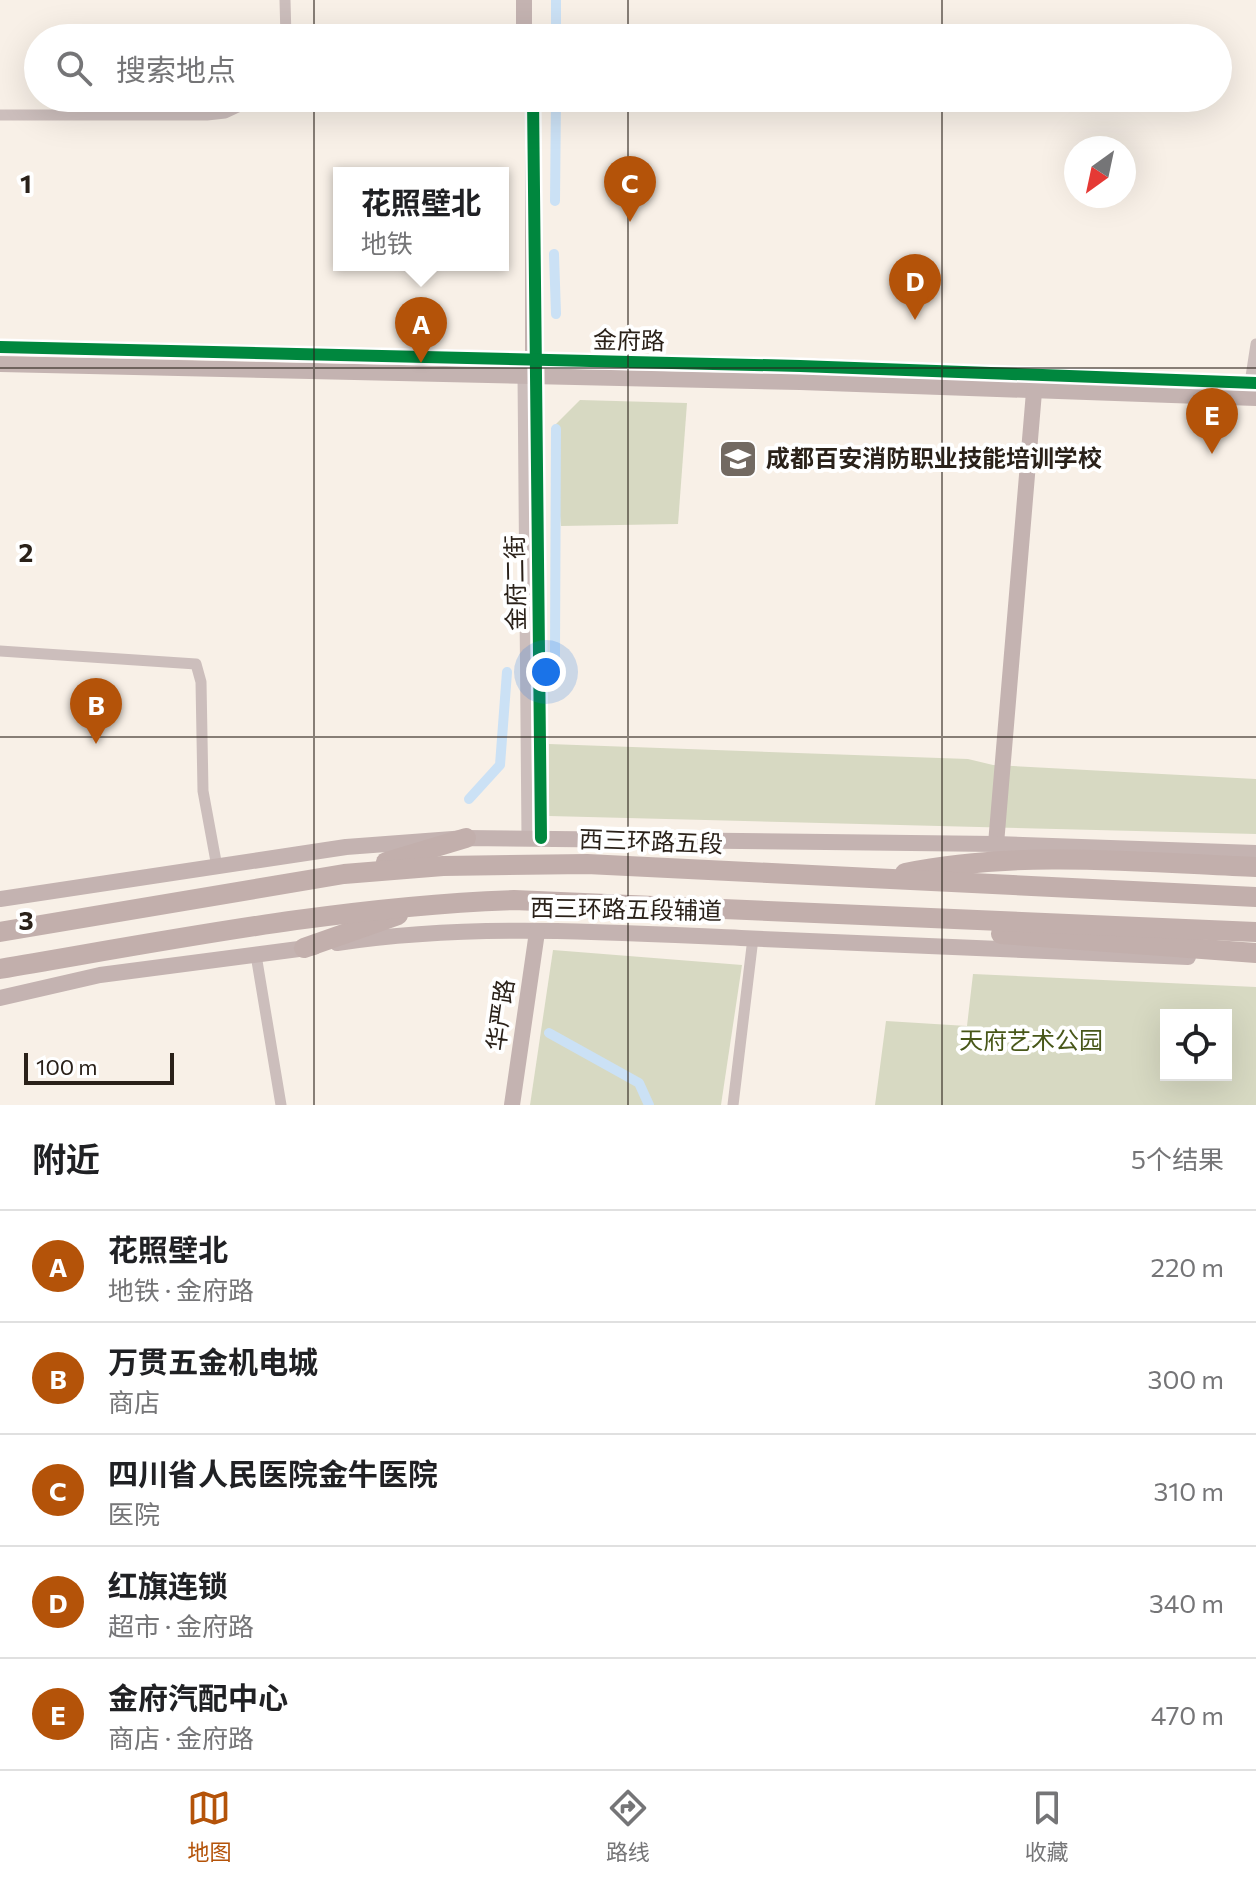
<!DOCTYPE html>
<html lang="zh">
<head>
<meta charset="utf-8">
<style>
	:root { --surface:#fff; --page:#f2f2f2; --text:#202124; --muted:#757577; --line:#e0e0e0; --accent:#b45309 }
	body { margin:0; font-family:Commissioner,"Noto Sans SC",sans-serif; background:var(--page); color:var(--text) }
	.controls { position:absolute; right:24px; bottom:24px; display:grid; overflow:hidden; border-radius:0px; box-shadow:0 8px 32px #0002 }
	.controls button { width:72px; height:72px; display:grid; place-items:center; padding:0; border:0; border-bottom:2px solid var(--line); background:var(--surface); color:var(--text); font:40px sans-serif }
	.compass { position:absolute; left:1064px; top:136px; width:72px; height:72px; border-radius:50%; background:var(--surface); box-shadow:0 8px 32px #0002; rotate:213deg }
	.scale { position:absolute; left:24px; bottom:20px; width:150px; box-sizing:border-box; padding-left:8px; border:4px solid #2a2119; border-top:0; font-size:22px; line-height:28px; white-space:nowrap; color:#2a2119; -webkit-text-stroke:6px #fff; paint-order:stroke }
	.you { position:absolute; left:546px; top:672px; width:28px; height:28px; margin:-20px; border:6px solid #fff; border-radius:50%; background:#1a73e8; box-shadow:0 0 0 12px #1a73e833 }
	.badge { display:grid; place-items:center; width:52px; height:52px; border-radius:50%; background:var(--accent); color:#fff; font-size:26px; font-weight:700 }
	.pin { position:absolute; translate:-50% -66px; filter:drop-shadow(0 2px 4px #0008) }
	.pin::after { content:''; position:absolute; top:42px; width:28px; height:24px; background:inherit; clip-path:polygon(0 0,100% 0,50% 100%) }
	.popup { position:absolute; left:333px; top:167px; width:176px; height:104px; box-sizing:border-box; display:grid; place-content:center; border-radius:0px; background:var(--surface); filter:drop-shadow(0 2px 6px #0005); font-size:26px; white-space:nowrap; color:var(--muted) }
	.popup b { font-size:30px; color:var(--text) }
	.popup::after { content:''; position:absolute; left:50%; top:100%; margin-left:-16px; border:16px solid transparent; border-top-color:var(--surface) }
	.list { margin:0; padding:0; list-style:none }
	h2 { display:flex; justify-content:space-between; align-items:center; height:104px; margin:0; padding:0 32px; font-size:34px }
	h2 small { font-size:26px; font-weight:400; color:var(--muted) }
	.list li { display:grid; grid-template-columns:52px 1fr auto; gap:24px; align-items:center; box-sizing:border-box; height:112px; padding:0 32px; border-top:2px solid var(--line) }
	.list b { display:block; font-size:30px; white-space:nowrap }
	.list p { margin:0; font-size:26px; white-space:nowrap; color:var(--muted) }
	.list em { font-size:26px; font-style:normal; color:var(--muted) }
	.icon { flex:none; width:44px; height:44px; fill:none; stroke:currentColor; stroke-width:2; stroke-linecap:round; stroke-linejoin:round }
	.map { position:relative; flex:none; width:1256px; height:1105px; overflow:hidden }
	.search { position:absolute; background:var(--surface); box-shadow:0 8px 32px #0002; left:24px; right:24px; top:24px; height:88px; display:flex; align-items:center; gap:20px; box-sizing:border-box; padding:0 28px; border-radius:44px; color:var(--muted); font-size:30px }
	.sheet { height:664px; background:var(--surface) }
	nav { display:flex; justify-content:space-around; align-items:center; box-sizing:border-box; height:112px; border-top:2px solid var(--line); background:var(--surface); font-size:22px; color:var(--muted) }
	nav a { display:grid; justify-items:center; gap:4px }
	nav .on { color:var(--accent) }
	.map>svg:first-child { display:block }
	.green { fill:#d7d9c2; fill-rule:evenodd }
	.lines { fill:none; stroke-linecap:round; stroke-linejoin:round }
	.canal { stroke:#cbe1f5; stroke-width:10 }
	.street { stroke:#ccbebc; stroke-width:11 }
	.secondary { stroke:#c4b3b1; stroke-width:16 }
	.highway { stroke:#c2afac; stroke-width:20 }
	.cycleway-casing { stroke:#fff; stroke-width:17 }
	.cycleway { stroke:#00873e; stroke-width:12 }
	.grid { fill:none; stroke:#2a2119; stroke-width:2; stroke-opacity:0.55 }
	.labels { text-anchor:middle; stroke-width:8; stroke-linejoin:round; paint-order:stroke }
	.street-label { font-size:24px; fill:#2a2119; stroke:#fff }
	.poi-label { font-size:24px; font-weight:bold; fill:#2a2119; stroke:#fff; text-anchor:start }
	.park-label { font-size:24px; fill:#485719; stroke:#fff }
	.grid-label { font-size:26px; text-anchor:middle; font-weight:bold; fill:#2a2119; stroke:#fff; stroke-width:8; stroke-linejoin:round; paint-order:stroke }
</style>
</head>
<body>
<div class="map">
<svg width="1256" height="1105" viewBox="0 0 1256 1105">
	<rect width="100%" height="100%" fill="#f8f0e7"/>
	<g class="green">
		<path d="M580,400L687,403L678,524L561,526L551,429Z"/>
		<path d="M549,744L968,759L993,765L1256,779V834L549,816Z"/>
		<path d="M553,950L742,965L721,1105H530Z"/>
		<path d="M973,974L1256,987V1105H875L886,1021L967,1026ZM1226,1015V1075H1166V1015Z"/>
	</g>
	<g class="lines">
		<g class="canal">
			<path d="M556,0V38"/>
			<path d="M555,201L556,98"/>
			<path d="M554,254L556,314"/>
			<path d="M547,660L555,656V650L556,429"/>
			<path d="M469,799L500,765L507,672"/>
			<path d="M549,1033L639,1083L649,1105"/>
		</g>
		<g class="street">
			<path d="M285,0L286,38"/>
			<path d="M0,115H207L225,113L257,98"/>
			<path d="M523,375L527,838"/>
			<path d="M533,376L541,838"/>
			<path d="M1250,383L1256,344"/>
			<path d="M0,651L196,664L201,682L203,791L217,867"/>
			<path d="M256,955L281,1105"/>
			<path d="M733,1105L753,938"/>
		</g>
		<g class="secondary">
			<path d="M524,0V38"/>
			<path d="M533,98V370"/>
			<path d="M0,347L800,366L1256,383"/>
			<path d="M0,364L800,382L1256,398"/>
			<path d="M996,844L1035,380"/>
			<path d="M0,899L346,847L466,838L996,844L1256,853"/>
			<path d="M337,943C470,923 607,932 741,938C890,944 1039,950 1188,957"/>
			<path d="M0,998L100,975L314,947"/>
			<path d="M512,1105L537,932"/>
		</g>
		<g class="highway">
			<path d="M386,862L466,838"/>
			<path d="M905,873C1019,850 1141,862 1256,867"/>
			<path d="M0,932L344,874L443,866L587,864L1256,897"/>
			<path d="M1001,934L1256,953"/>
			<path d="M304,948L398,915"/>
			<path d="M0,969C171,940 341,906 514,900L1256,932"/>
		</g>
		<defs>
			<g id="cycleway">
				<path d="M533,98L541,838"/>
				<path d="M0,347L800,366L1256,383"/>
			</g>
		</defs>
		<use href="#cycleway" class="cycleway-casing"/>
		<use href="#cycleway" class="cycleway"/>
	</g>
	<path class="grid" d="M314,0V38M628,0V38M942,0V38M314,98V1105M628,98V1105M942,98V1105M0,368H1256M0,737H1256"/>
	<defs>
		<symbol id="university-square" viewBox="-11 -11 22 22"><rect x="-9" y="-9" width="18" height="18" rx="4" fill="#726961" stroke="#fff"/><path d="M0-5L7-2L0 1L-7-2ZM-4 1L0 2.5L4 1V4Q0 6-4 4Z" fill="#fff"/></symbol>
	</defs>
	<g fill-rule="evenodd">
		<use href="#university-square" x="716" y="437" width="44" height="44"/>
	</g>
	<g class="labels">
		<g class="street-label">
			<text transform="translate(629 341) rotate(1)" y="8">金府路</text>
			<text transform="translate(516 583) rotate(-91)" y="8">金府二街</text>
			<text transform="translate(651 842) rotate(2)" y="8">西三环路五段</text>
			<text transform="translate(626 910) rotate(1)" y="8">西三环路五段辅道</text>
			<text transform="translate(501 1015) rotate(-82)" y="8">华严路</text>
		</g>
		<g class="poi-label">
			<text x="766" y="467">成都百安消防职业技能培训学校</text>
		</g>
		<g class="park-label">
			<text x="1031" y="1049">天府艺术公园</text>
		</g>
	</g>
	<g class="grid-label">
		<text x="26" y="193">1</text>
		<text x="26" y="562">2</text>
		<text x="26" y="930">3</text>
	</g>
</svg>
<div class="controls">
<button><svg class="icon" aria-label="locate" viewBox="0 0 24 24"><circle cx="12" cy="12" r="6"/><path d="M12 2v4M12 18v4M2 12h4M18 12h4"/></svg></button>
</div>
<svg class="compass" viewBox="-18 -18 36 36"><path d="M0-13l5 13h-10z" fill="#e53935"/><path d="M0 13l5-13h-10z" fill="#757577"/></svg>
<div class="scale">100 m</div>
<div class="you"></div>
<div class="pin badge" style="left:421px;top:363px">A</div>
<div class="popup"><b>花照壁北</b>地铁</div>
<div class="pin badge" style="left:96px;top:744px">B</div>
<div class="pin badge" style="left:630px;top:222px">C</div>
<div class="pin badge" style="left:915px;top:320px">D</div>
<div class="pin badge" style="left:1212px;top:454px">E</div>
<div class="search"><svg class="icon" aria-label="search" viewBox="0 0 24 24"><circle cx="10" cy="10" r="6"/><path d="M15 15l6 6"/></svg>搜索地点</div>
</div>
<section class="sheet">
<h2>附近<small>5个结果</small></h2>
<ul class="list">
<li><span class="badge">A</span><div><b>花照壁北</b><p>地铁 · 金府路</p></div><em>220 m</em></li>
<li><span class="badge">B</span><div><b>万贯五金机电城</b><p>商店</p></div><em>300 m</em></li>
<li><span class="badge">C</span><div><b>四川省人民医院金牛医院</b><p>医院</p></div><em>310 m</em></li>
<li><span class="badge">D</span><div><b>红旗连锁</b><p>超市 · 金府路</p></div><em>340 m</em></li>
<li><span class="badge">E</span><div><b>金府汽配中心</b><p>商店 · 金府路</p></div><em>470 m</em></li>
</ul>
</section>
<nav>
<a class="on"><svg class="icon" aria-label="map" viewBox="0 0 24 24"><path d="M3 6l6-2 6 2 6-2v14l-6 2-6-2-6 2zM9 4v14M15 6v14"/></svg>地图</a>
<a><svg class="icon" aria-label="directions" viewBox="0 0 24 24"><path d="M12 3l9 9-9 9-9-9zM9 14v-3h6M13 9l2 2-2 2"/></svg>路线</a>
<a><svg class="icon" aria-label="saved" viewBox="0 0 24 24"><path d="M7 4h10v16l-5-4-5 4z"/></svg>收藏</a>
</nav>
</body>
</html>
